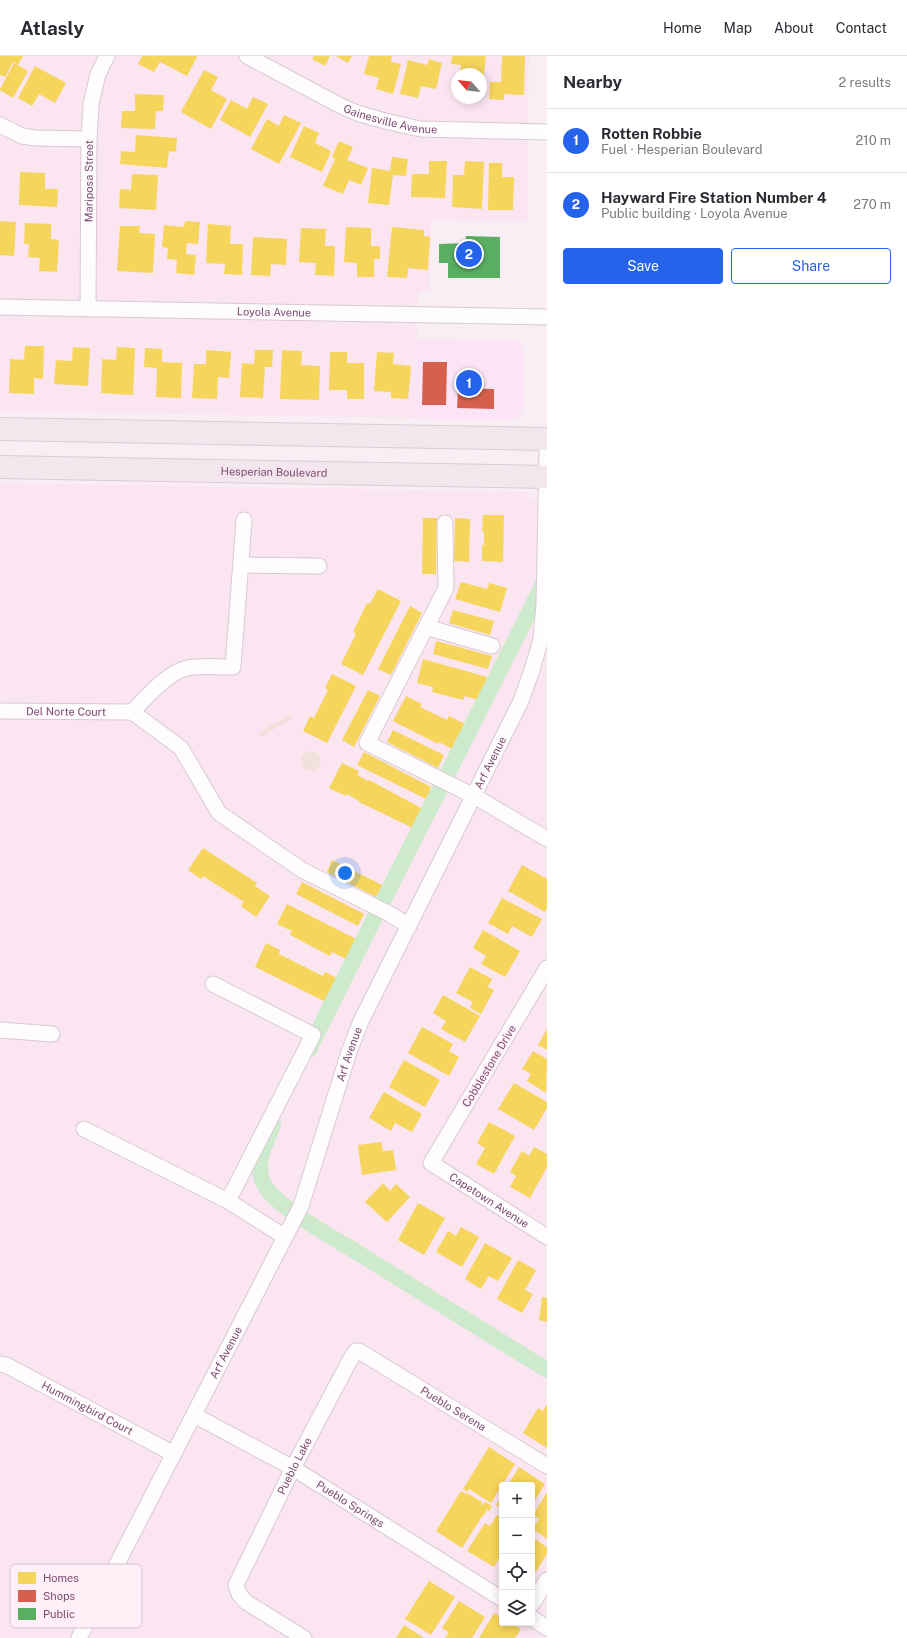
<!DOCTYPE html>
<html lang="en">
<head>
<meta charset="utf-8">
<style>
	:root { --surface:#fff; --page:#f7f7f7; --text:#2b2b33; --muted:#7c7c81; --line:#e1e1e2; --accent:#2563eb }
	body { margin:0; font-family:"Public Sans",sans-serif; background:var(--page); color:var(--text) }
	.controls { position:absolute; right:12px; bottom:12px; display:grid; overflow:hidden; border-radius:4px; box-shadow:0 2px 10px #0003 }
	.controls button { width:36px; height:36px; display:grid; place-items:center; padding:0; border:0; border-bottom:1px solid var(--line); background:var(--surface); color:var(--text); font:20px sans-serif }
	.compass { position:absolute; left:451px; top:12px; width:36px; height:36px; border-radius:50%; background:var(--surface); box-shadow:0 2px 10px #0003; rotate:297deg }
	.you { position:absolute; left:345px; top:817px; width:14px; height:14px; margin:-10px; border:3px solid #fff; border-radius:50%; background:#1a73e8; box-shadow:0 0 0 6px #1a73e833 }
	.badge { display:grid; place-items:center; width:26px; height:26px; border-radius:50%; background:var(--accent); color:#fff; font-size:13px; font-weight:700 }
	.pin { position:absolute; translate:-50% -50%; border:2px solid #fff; box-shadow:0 1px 4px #0006 }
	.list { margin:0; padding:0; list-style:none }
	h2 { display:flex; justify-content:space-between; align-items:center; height:52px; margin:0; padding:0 16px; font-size:17px }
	h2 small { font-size:13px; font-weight:400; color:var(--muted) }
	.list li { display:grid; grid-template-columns:26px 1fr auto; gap:12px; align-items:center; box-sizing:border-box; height:64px; padding:0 16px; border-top:1px solid var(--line) }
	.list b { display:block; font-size:15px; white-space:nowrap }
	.list p { margin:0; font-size:13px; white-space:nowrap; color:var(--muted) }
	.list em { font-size:13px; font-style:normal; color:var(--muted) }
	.actions { display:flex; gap:8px; padding:12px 16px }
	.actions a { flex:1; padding:9px 0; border:1px solid var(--accent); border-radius:4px; text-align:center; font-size:14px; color:var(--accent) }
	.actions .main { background:var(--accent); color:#fff }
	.icon { flex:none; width:22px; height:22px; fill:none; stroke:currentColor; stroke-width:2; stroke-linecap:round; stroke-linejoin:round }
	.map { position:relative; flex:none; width:547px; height:1582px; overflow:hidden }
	header { display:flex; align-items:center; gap:24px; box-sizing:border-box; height:56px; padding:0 20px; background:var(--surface); border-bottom:1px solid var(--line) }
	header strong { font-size:19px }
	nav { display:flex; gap:22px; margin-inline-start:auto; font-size:14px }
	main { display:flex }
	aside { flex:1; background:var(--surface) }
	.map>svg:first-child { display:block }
	.residential { fill:#fae5f1; fill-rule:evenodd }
	.commercial { fill:#fce4f7 }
	.green { fill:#f2e1db }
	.homes { fill:#f6d55c }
	.shops { fill:#d6604d }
	.public { fill:#5aae61 }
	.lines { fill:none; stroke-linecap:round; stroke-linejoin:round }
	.canal { stroke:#ceeacc; stroke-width:16 }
	.minor-casing { stroke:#d7cad3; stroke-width:17 }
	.primary-casing { stroke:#dacad6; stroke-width:24 }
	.minor { stroke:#fefcfd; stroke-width:15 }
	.primary { stroke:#f4e6ed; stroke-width:22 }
	.labels { text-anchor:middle; stroke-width:4; stroke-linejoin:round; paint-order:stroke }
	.street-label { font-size:11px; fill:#7a4a70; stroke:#fff0f8 }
	.key { fill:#fff0f8; stroke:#d7becf; stroke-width:1 }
	.key-label { font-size:11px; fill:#7a4a70 }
</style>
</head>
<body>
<header>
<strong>Atlasly</strong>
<nav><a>Home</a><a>Map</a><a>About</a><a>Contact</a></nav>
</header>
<main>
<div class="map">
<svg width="547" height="1582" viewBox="0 0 547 1582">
	<rect width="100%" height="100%" fill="#f9eef4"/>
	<g class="residential">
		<path d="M0,0H529L527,166L431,164L430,235L418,236L415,362L0,355ZM457,18H481V42H457Z"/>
		<path d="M0,427L530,436V442L547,443V1582H0ZM502,1429H532V1567H502Z"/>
	</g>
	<path class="commercial" d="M417,283L517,284L522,291L524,299L523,354L519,361L512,364L415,362Z"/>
	<g class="green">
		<path d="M291,658L293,662L261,681L258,677Z"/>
		<circle cx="311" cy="705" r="10"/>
	</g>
	<g class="homes">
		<path d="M0,0H23L18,9L13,6L5,21L0,19Z"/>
		<path d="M142,0H196L197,1L187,20L160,6L154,16L138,8Z"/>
		<path d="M314,0H330L325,10L312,3Z"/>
		<path d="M336,0H352L348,7Z"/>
		<path d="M369,0H392L391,6L401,8L393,38L376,33L379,22L364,18Z"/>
		<path d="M452,0H486L482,34L481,18H460L461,9L451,8Z"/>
		<path d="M502,0H525L524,39L504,38V44L489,43L490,26H501Z"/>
		<path d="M429,3L442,7L436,33L421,30L418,42L400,38L408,4L427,9Z"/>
		<path d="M14,7L28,15L13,42L0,34V33Z"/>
		<path d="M35,10L66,27L55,47L39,38L32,50L18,42Z"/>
		<path d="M204,14L218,21L211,34L227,43L211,73L181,56Z"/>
		<path d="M135,38L164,39L163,55H156L155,73L121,72L122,55H135Z"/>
		<path d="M253,41L268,48L250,81L220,64L231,44L247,53Z"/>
		<path d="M284,59L301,67L279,108L251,93L267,63L279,70Z"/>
		<path d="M304,70L319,77L315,87L331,95L322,116L290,101Z"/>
		<path d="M136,79L177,82L176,96L169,95L167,112L120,108L121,95L135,96Z"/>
		<path d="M339,85L353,91L347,104L368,112L361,129L349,124L343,138L323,130L335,103L332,101Z"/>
		<path d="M392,101L408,103L406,120L393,119L389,149L368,147L372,112L390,115Z"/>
		<path d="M429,105H447L445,142L411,141L412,118H429Z"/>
		<path d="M465,105L484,106L482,153L452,151L453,119H464Z"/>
		<path d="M489,107H502V121H514L513,154H488Z"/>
		<path d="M20,116L45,117V133H58L57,151L19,149Z"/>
		<path d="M132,118L158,119L156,154L119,152L120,133L131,134Z"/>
		<path d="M0,165L16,166L14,200L0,199Z"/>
		<path d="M185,165L200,166L198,188L187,187L186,198L196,199L194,219L176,217L177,204L167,203L168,192L162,191L164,169L184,171Z"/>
		<path d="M25,167L51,168V183L59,184L57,216L39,215L40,202L28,201L29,188H24Z"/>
		<path d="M208,168L231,170L230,188H243L242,219L224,218L225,208L206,207Z"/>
		<path d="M120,170H140L139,177L155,178L153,217L117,215Z"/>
		<path d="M346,171L371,172V190H380V203H374V221H357V207L344,206Z"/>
		<path d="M392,171L424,174V180L430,181L428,214L408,212L407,222L387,221Z"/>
		<path d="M301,172L326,173L325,190H335L334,220L315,219L316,207L299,206Z"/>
		<path d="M253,181L287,183L286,209L271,208L270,220L251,219Z"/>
		<path d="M25,290H44L43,323L34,322V338L9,337L10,303L24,304Z"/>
		<path d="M73,291L90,292L88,330L54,328L56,304L72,305Z"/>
		<path d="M117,291L135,292L133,339L101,337L102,303L116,304Z"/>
		<path d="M145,292L162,293V306L182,307L181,342L156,341L157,312L144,311Z"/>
		<path d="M206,294L231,296L229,322L218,321L217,343L192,342L194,308H206Z"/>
		<path d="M255,294H273L272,311H265L263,342L240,341L242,307L254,308Z"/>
		<path d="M282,294L302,295L301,309L320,310L319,344L280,343Z"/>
		<path d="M330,296H347V307H364V343H347V334H329Z"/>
		<path d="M377,296L394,297L393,308L411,310L408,343L391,342V336L374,335Z"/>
		<path d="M483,459H504L503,506L482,505V489H484V475L482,476Z"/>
		<path d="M423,462H437L436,518H422Z"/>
		<path d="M455,462L470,463L469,506L454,505Z"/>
		<path d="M461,526L487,533L489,527L507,532L500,556L455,543Z"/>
		<path d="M378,533L401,545L363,619L341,608L356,578L353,576L367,547L370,548Z"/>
		<path d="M410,550L422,557L391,619L378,613Z"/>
		<path d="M453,554L494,565L490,579L449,567Z"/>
		<path d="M436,585L492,600L488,613L433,598Z"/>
		<path d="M423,603L487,621L481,645L465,640L463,644L432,636L433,631L417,627Z"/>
		<path d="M332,618L356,630L327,687L303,675L310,660L314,662L328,634L325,632Z"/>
		<path d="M368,634L380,640L354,691L342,684Z"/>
		<path d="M406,640L422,648L420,651L447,664L449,660L469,670L456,695L439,686L438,688L393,665Z"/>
		<path d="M393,674L444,699L438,712L387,686Z"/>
		<path d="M364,696L431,731L426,743L357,709Z"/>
		<path d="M342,707L359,715L357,719L368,725L369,724L425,754L415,773L359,746V745L347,738L346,740L329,732Z"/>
		<path d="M203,792L257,827L255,830L270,840L256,861L241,850L244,846L203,820L201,823L188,814Z"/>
		<path d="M332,804L382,829L376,841L327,816Z"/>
		<path d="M522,809L547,823V852L545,856L508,835Z"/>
		<path d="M302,826L364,858L358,870L296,838Z"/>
		<path d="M502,842L542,863L532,881L512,870L508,878L488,867Z"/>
		<path d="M287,848L358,884L348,904L332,896L330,900L290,879L292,875L277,868Z"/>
		<path d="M483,874L520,895L505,921L481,908L486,900L473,892Z"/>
		<path d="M266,887L280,894L279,898L323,920L325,916L339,923L326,946L255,911Z"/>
		<path d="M470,911L492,923L488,931L494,934L481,958L470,952L473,946L456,937Z"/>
		<path d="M443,939L480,960L465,986L441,973L446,965L433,957Z"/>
		<path d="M422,971L453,988L449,995L459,1001L449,1020L408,997Z"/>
		<path d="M547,973V994L538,989Z"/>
		<path d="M533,995L547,1003L546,1037L527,1025L531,1018L522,1013Z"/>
		<path d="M404,1004L440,1024L425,1051L389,1031Z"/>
		<path d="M514,1027L547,1046V1052L534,1074L498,1053Z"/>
		<path d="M384,1036L422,1058L412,1076L395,1067L391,1075L369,1062Z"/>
		<path d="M489,1066L515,1080L494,1118L476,1108L485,1092L477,1087Z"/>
		<path d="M381,1086L383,1095L393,1094L396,1114L362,1119L358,1089Z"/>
		<path d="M534,1091L547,1098V1111L530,1142L510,1131L516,1120L510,1116L522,1095L529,1100Z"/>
		<path d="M383,1127L390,1135L396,1128L410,1141L387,1166L365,1146Z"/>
		<path d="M418,1147L445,1162L424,1199L398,1184Z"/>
		<path d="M461,1171L479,1181L462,1211L436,1196L448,1175L456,1180Z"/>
		<path d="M485,1187L512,1202L498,1225L489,1220L481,1233L465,1223Z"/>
		<path d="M518,1204L536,1214L525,1234L533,1238L522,1257L497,1243Z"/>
		<path d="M542,1241L547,1242V1266L539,1264Z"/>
		<path d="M547,1348V1392L523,1377L538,1352L543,1355Z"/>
		<path d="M489,1391L515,1408L491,1447L469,1433L468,1436L463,1433Z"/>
		<path d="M519,1411L545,1428L532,1449V1429H508Z"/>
		<path d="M461,1435L466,1438L467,1437L482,1446L481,1448L483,1449L485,1446L492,1450L489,1455L486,1453L485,1454L487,1455L484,1459H483L462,1492L436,1475Z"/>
		<path d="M547,1436V1483L533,1473L539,1463L533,1459Z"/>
		<path d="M502,1439V1453L496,1449Z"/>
		<path d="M497,1459L502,1462V1498L494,1511L467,1495L485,1467L490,1470Z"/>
		<path d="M532,1481L547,1491V1498L532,1522Z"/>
		<path d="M429,1525L455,1541L431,1579L405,1563Z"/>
		<path d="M459,1545L485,1561L472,1582H445L449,1576L442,1572Z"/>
		<path d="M494,1557L502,1562V1567H511L521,1573L515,1582H479Z"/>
		<path d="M404,1569L424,1582H396Z"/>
	</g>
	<g class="shops">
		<path d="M423,306H447L446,349H422Z"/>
		<path d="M458,332L494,333V353L457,352Z"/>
	</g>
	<path class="public" d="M466,180L500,181V222H448V207H439V188L466,187Z"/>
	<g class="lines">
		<g class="canal">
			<path d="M309,994C386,836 468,680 546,522"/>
			<path d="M273,1069C265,1089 253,1109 265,1130C278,1152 334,1182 358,1197C421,1236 484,1275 547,1314"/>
		</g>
		<defs>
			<g id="minor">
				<path id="s1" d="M247,0L341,50L357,57L385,65L420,73L547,76"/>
				<path d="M0,69L22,80L36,82L89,83"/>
				<path id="s2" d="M0,251L547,261"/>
				<path id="s3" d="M88,253L89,83L91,48L98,18L107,0"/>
				<path d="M445,467L446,532L367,687L474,740L547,783"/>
				<path d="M241,509L319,510"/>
				<path d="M426,571L492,590"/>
				<path id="s4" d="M0,655L132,656"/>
				<path d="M132,656L181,692L219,757L302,814L388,857L409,870"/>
				<path d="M132,656C146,642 168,616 187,612C201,609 218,611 233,611L244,464"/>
				<path id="s5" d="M547,912L431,1107L547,1181"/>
				<path d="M213,928L313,979L228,1145"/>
				<path d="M0,974L52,978"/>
				<path d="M84,1073L228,1145L285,1181"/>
				<path id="s6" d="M0,1308L6,1309L174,1398"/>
				<path id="s7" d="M194,1359L293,1412L502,1543"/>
				<path d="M532,1548L547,1524"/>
				<path d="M532,1562L547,1572"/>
				<path id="s8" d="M79,1582L301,1150L349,996L361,965L521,645L532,614L541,583L544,548L547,396"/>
				<path id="s9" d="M304,1582L246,1546L239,1538L236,1529L293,1412L350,1304L356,1295H359L547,1410"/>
			</g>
			<g id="primary">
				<path d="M0,373L547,383"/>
				<path id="s10" d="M0,411L547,421"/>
			</g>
		</defs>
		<use href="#minor" class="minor-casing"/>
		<use href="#primary" class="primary-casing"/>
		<use href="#minor" class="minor"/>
		<use href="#primary" class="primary"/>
	</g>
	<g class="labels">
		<g class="street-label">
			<text dy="4" stroke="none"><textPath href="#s1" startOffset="158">Gainesville Avenue</textPath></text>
			<text dy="4" stroke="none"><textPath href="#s3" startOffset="128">Mariposa Street</textPath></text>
			<text dy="4" stroke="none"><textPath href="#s2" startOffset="274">Loyola Avenue</textPath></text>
			<text dy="4" stroke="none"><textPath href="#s10" startOffset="274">Hesperian Boulevard</textPath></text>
			<text dy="4" stroke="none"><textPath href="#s4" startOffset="66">Del Norte Court</textPath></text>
			<text dy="4" stroke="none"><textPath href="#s8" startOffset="969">Arf Avenue</textPath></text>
			<text dy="4" stroke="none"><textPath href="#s8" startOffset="645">Arf Avenue</textPath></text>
			<text transform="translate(489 1010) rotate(-59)" y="4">Cobblestone Drive</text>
			<text dy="4" stroke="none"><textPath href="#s5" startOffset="296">Capetown Avenue</textPath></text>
			<text dy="4" stroke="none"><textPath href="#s8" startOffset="321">Arf Avenue</textPath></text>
			<text dy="4" stroke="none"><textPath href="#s6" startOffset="98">Hummingbird Court</textPath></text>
			<text dy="4" stroke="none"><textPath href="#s9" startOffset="465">Pueblo Serena</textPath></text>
			<text dy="4" stroke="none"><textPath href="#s9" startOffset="221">Pueblo Lake</textPath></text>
			<text dy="4" stroke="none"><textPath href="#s7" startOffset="180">Pueblo Springs</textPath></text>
		</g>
	</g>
	<rect x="10" y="1508" width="132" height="64" rx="6" class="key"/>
	<rect x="18" y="1516" width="18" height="12" fill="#f6d55c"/>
	<rect x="18" y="1534" width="18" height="12" fill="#d6604d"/>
	<rect x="18" y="1552" width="18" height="12" fill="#5aae61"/>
	<g class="key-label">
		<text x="43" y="1526">Homes</text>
		<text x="43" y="1544">Shops</text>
		<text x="43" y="1562">Public</text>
	</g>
</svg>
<div class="controls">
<button>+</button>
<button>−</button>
<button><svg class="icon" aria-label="locate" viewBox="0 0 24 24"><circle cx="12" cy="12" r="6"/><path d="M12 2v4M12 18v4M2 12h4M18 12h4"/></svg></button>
<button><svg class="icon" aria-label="layers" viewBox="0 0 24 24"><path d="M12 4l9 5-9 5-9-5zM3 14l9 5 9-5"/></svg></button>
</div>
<svg class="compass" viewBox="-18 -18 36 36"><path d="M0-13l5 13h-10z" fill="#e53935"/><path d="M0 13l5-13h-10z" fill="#7c7c81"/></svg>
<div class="you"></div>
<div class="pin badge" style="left:469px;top:327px">1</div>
<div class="pin badge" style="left:469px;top:198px">2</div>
</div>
<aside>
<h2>Nearby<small>2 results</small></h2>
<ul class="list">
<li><span class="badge">1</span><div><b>Rotten Robbie</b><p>Fuel · Hesperian Boulevard</p></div><em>210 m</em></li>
<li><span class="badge">2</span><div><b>Hayward Fire Station Number 4</b><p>Public building · Loyola Avenue</p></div><em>270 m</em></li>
</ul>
<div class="actions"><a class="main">Save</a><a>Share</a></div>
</aside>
</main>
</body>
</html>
